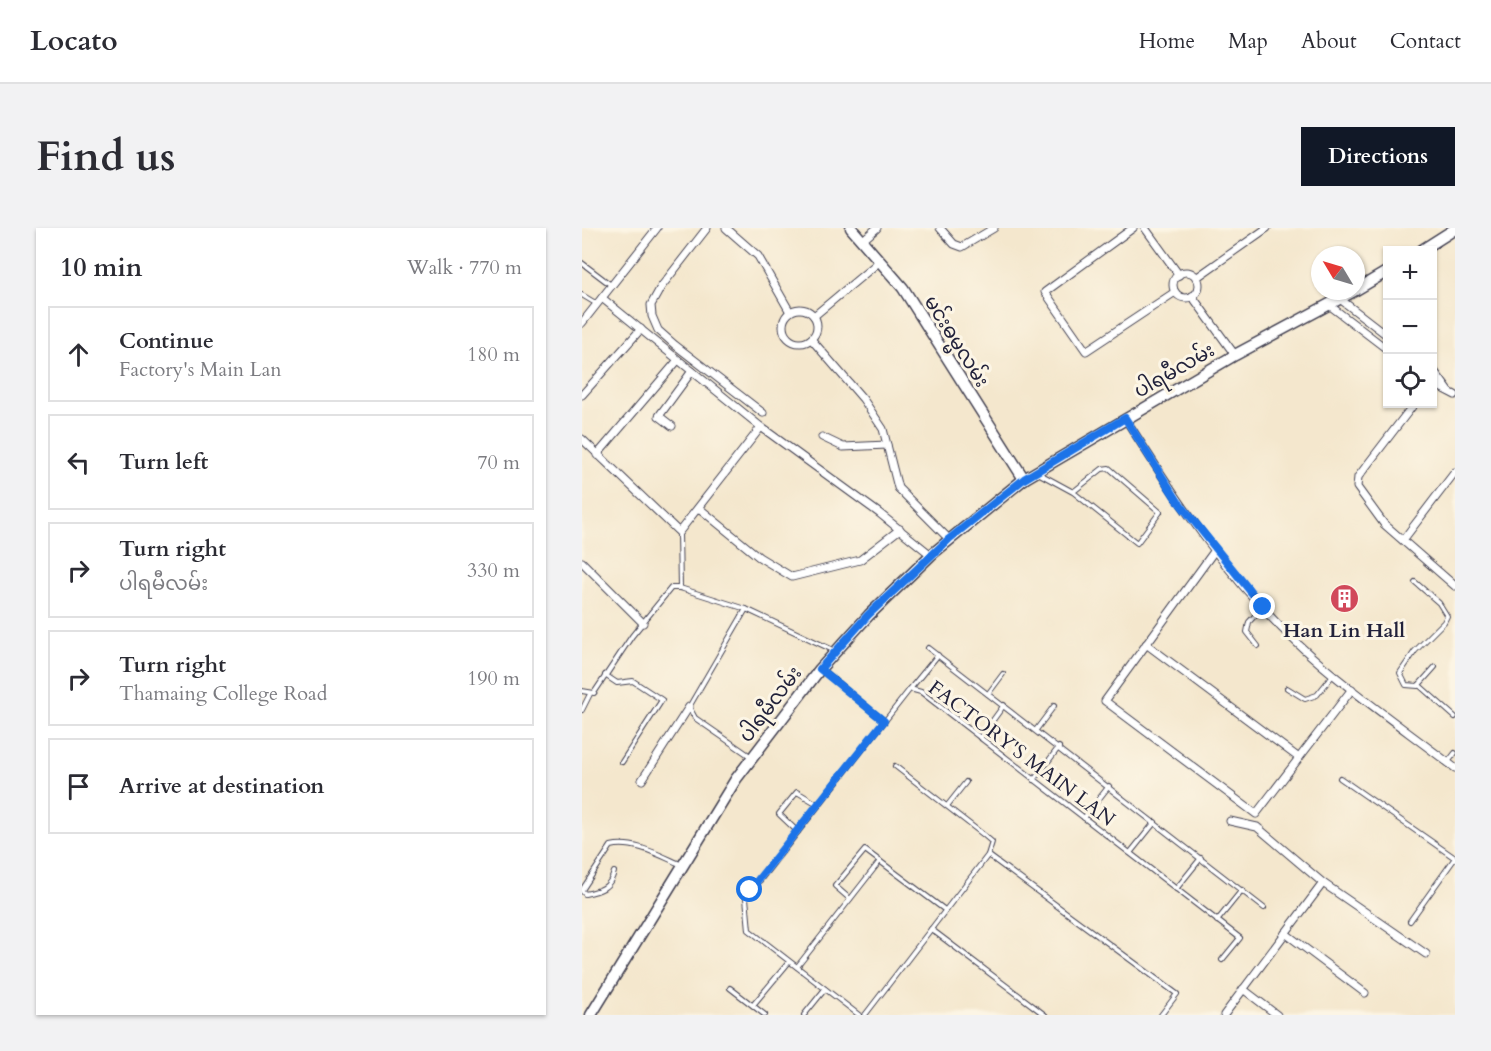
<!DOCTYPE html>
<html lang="en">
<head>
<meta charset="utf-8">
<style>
	:root { --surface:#fff; --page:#f2f2f3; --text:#2b2b33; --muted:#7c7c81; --line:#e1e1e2; --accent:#111827 }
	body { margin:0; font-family:Cardo,"Noto Sans Myanmar",serif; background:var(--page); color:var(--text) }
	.controls { position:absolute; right:18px; top:18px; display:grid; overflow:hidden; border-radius:0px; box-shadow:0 2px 4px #0004 }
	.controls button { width:54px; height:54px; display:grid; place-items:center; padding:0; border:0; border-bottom:2px solid var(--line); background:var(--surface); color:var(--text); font:30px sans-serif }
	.compass { position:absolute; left:729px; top:18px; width:54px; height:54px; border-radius:50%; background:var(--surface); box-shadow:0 2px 4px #0004; rotate:308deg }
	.stop { position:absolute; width:18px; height:18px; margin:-14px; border:4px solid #1a73e8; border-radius:50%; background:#fff }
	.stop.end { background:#1a73e8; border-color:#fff; box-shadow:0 2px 6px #0008 }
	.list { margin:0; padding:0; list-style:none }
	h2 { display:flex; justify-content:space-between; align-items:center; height:78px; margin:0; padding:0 24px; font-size:26px }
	h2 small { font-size:20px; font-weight:400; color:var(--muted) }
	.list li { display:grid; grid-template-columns:39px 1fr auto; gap:18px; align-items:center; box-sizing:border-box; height:96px; margin:0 12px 12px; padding:0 12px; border:2px solid var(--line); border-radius:0px }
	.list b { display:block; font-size:22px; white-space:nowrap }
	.list p { margin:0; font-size:20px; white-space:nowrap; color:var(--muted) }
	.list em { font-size:20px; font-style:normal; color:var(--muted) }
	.icon { flex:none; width:33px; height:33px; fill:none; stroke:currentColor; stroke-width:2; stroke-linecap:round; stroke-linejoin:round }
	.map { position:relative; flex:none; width:873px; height:787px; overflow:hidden; border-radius:0px }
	header { display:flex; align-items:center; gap:36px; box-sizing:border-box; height:84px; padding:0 30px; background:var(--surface); border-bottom:2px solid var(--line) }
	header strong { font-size:28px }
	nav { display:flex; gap:33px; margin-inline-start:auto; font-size:21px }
	.intro { display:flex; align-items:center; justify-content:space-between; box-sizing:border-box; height:144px; padding:0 36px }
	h1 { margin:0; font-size:42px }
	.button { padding:15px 27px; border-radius:0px; background:var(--accent); color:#fff; font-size:21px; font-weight:700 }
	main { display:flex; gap:36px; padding:0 36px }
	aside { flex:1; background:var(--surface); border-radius:0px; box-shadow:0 2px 4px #0004 }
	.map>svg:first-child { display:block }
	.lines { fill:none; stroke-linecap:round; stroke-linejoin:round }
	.service-casing { stroke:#424051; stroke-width:6 }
	.minor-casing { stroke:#424051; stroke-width:9 }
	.secondary-casing { stroke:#424051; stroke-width:13 }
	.primary-casing { stroke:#424051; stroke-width:13 }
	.service { stroke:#fff; stroke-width:4 }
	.minor { stroke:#fff; stroke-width:7 }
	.secondary { stroke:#fff; stroke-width:10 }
	.primary { stroke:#fff; stroke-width:10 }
	.route { stroke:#1a73e8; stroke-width:8 }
	.labels { text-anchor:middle; stroke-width:6; stroke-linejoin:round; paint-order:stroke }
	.street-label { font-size:20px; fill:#22223b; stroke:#fcf5e5 }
	.poi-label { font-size:20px; font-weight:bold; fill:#22223b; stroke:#fcf5e5 }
</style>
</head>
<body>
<header>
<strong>Locato</strong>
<nav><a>Home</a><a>Map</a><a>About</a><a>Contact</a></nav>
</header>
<div class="intro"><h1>Find us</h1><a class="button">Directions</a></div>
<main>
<aside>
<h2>10 min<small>Walk · 770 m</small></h2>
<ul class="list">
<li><svg class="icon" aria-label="ahead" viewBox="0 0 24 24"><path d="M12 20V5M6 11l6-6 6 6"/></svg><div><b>Continue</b><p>Factory's Main Lan</p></div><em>180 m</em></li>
<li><svg class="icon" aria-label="left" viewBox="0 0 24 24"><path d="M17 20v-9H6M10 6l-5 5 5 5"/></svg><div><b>Turn left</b></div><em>70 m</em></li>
<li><svg class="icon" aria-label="right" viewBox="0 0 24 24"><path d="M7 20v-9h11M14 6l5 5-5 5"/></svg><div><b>Turn right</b><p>ပါရမီလမ်း</p></div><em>330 m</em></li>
<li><svg class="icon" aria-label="right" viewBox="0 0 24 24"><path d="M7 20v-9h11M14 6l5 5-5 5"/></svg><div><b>Turn right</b><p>Thamaing College Road</p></div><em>190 m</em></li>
<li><svg class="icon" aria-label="arrive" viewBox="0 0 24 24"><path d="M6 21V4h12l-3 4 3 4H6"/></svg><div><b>Arrive at destination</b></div></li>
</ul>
</aside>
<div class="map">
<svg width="873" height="787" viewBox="0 0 873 787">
	<rect width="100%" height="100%" fill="#fcf5e5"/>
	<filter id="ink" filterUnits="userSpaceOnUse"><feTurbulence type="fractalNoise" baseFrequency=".0167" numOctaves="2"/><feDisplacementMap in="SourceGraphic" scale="12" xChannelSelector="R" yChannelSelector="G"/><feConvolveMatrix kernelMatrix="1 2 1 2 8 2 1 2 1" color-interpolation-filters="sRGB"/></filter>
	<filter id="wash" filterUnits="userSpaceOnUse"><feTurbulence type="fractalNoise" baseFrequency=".008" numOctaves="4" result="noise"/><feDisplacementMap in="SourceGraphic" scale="24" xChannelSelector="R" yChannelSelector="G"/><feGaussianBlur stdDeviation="1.35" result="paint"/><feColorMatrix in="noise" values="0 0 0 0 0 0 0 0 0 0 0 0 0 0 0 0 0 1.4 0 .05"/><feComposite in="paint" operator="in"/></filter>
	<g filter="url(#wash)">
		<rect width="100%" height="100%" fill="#f4e7cd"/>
	</g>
	<g filter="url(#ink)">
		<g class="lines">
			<defs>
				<g id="service">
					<path d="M0,35L29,57"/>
					<path d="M0,67L15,76"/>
					<path d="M456,245L491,264L555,315L578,284L527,240L520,241L491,264"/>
					<path d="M97,304L98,360"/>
					<path d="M833,354L857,375L865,388L862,394L833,423L818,445L824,457L836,458L853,439"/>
					<path d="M164,381L107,479L113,490L168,528"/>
					<path d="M676,418L665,404L667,394L680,380"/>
					<path d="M346,420L682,680"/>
					<path d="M240,442L302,493"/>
					<path d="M23,447L35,455L51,453L80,472L40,534"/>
					<path d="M837,457L873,489"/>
					<path d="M705,460L723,471L735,467L751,447"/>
					<path d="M328,461L356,427"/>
					<path d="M0,463L12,465L50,408L89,360H98L164,381L253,423"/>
					<path d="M406,466L421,446"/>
					<path d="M0,482L8,466"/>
					<path d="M454,502L472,478"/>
					<path d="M398,510L422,477"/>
					<path d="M866,534L873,525"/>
					<path d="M313,538L403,608L410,614L406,627"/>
					<path d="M758,550L873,630L828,693"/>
					<path d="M452,552L477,519"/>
					<path d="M365,578L384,554"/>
					<path d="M502,590L527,558"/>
					<path d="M216,604L197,586L215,564L237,577"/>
					<path d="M548,625L573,594"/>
					<path d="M594,661L619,630"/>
					<path d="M0,662L29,618C52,612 79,628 100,637"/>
					<path d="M0,663L3,666C18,663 28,660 32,644"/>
					<path d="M268,671L253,658L283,622L363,682"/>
					<path d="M635,693L660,662"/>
					<path d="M349,701L463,787"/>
					<path d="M215,739L298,633"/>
					<path d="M148,760L183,787"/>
					<path d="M171,777L207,734"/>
					<path d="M222,787L243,761"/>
					<path d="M277,787L167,702L164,670L328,461L339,464L658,710L640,732"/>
					<path d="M283,787L406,627L595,766L579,787"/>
				</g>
				<g id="minor">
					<path d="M125,0L79,59L69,77L70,88L76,102L93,117L181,185"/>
					<path d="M144,0L176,28L208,84"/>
					<path d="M358,0L372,16L380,19L412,0"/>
					<path d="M551,0L463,64L504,123L593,64"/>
					<path d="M563,0L597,47"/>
					<path d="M281,12L295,0"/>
					<circle cx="604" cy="57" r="13"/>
					<path d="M614,50L685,0"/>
					<path d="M610,68L653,127"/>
					<path d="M20,70L179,199L297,285L349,327"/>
					<path d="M758,71L806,108"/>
					<path d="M747,77L806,122"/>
					<circle cx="218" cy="98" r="17"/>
					<path d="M232,88L298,33"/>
					<path d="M0,95L75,0"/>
					<path d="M230,112L281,171L301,201L316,260L367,311"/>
					<path d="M850,140L866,162"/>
					<path d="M850,155L873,167"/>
					<path d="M0,167L59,101"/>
					<path d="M832,176L776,249L775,259L802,296L873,358"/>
					<path d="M543,190C593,269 646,351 715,415C764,461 820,499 873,540"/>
					<path d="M90,198L77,188L110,143"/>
					<path d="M240,209L261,219L305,217"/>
					<path d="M0,211L97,304L179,199"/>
					<path d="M15,227L96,132"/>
					<path d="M117,280L177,329L210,349L278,332L318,301"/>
					<path d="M821,312L873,244"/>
					<path d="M633,322L523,473L674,586L770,461"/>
					<path d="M0,334L61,395"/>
					<path d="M564,416L717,530"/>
					<path d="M60,552L107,479"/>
					<path d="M648,593L675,599L741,655L844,726"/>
					<path d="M703,705L783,765"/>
					<path d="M661,761L695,787"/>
					<path d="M642,787L741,655"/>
				</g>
				<path id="secondary" d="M269,0L321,60L442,251"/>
				<g id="primary">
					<path d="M840,22L873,1"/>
					<path d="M774,62L806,43"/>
					<path d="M9,787L154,551L238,441L287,387L349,327L442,251L653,127L772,63"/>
				</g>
			</defs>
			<use href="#service" class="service-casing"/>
			<use href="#minor" class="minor-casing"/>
			<use href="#secondary" class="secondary-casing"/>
			<use href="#primary" class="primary-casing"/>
			<use href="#service" class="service"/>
			<use href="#minor" class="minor"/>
			<use href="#secondary" class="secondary"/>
			<use href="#primary" class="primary"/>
		</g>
	</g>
	<g class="lines" filter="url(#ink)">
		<path class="route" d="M168,662L302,493L238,441L286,387L367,311L442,251L543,190L595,272L681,379"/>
	</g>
	<defs>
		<symbol id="building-disc" viewBox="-11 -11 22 22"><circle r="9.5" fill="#d1495b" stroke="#fcf5e5"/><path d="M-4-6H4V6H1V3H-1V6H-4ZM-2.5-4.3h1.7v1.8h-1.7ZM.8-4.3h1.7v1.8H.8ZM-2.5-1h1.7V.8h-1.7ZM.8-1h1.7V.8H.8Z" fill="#fff"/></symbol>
	</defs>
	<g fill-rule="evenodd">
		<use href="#building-disc" x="746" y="354" width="33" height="33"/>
	</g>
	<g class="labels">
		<g class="street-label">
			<text transform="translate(375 113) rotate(58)" y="7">မင်းဓမ္မလမ်း</text>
			<text transform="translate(592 142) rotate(-30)" y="7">ပါရမီလမ်း</text>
			<text transform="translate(188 476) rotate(-53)" y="7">ပါရမီလမ်း</text>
			<text transform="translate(440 525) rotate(37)" y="7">FACTORY'S MAIN LAN</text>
		</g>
		<g class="poi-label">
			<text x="762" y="409">Han Lin Hall</text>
		</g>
	</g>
</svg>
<div class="controls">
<button>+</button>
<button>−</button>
<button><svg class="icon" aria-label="locate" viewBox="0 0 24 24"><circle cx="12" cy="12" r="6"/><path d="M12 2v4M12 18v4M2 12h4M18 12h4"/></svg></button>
</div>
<svg class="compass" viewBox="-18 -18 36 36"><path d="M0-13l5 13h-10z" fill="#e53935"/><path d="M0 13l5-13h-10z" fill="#7c7c81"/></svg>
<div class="stop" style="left:168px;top:662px"></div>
<div class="stop end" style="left:681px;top:379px"></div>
</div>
</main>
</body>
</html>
